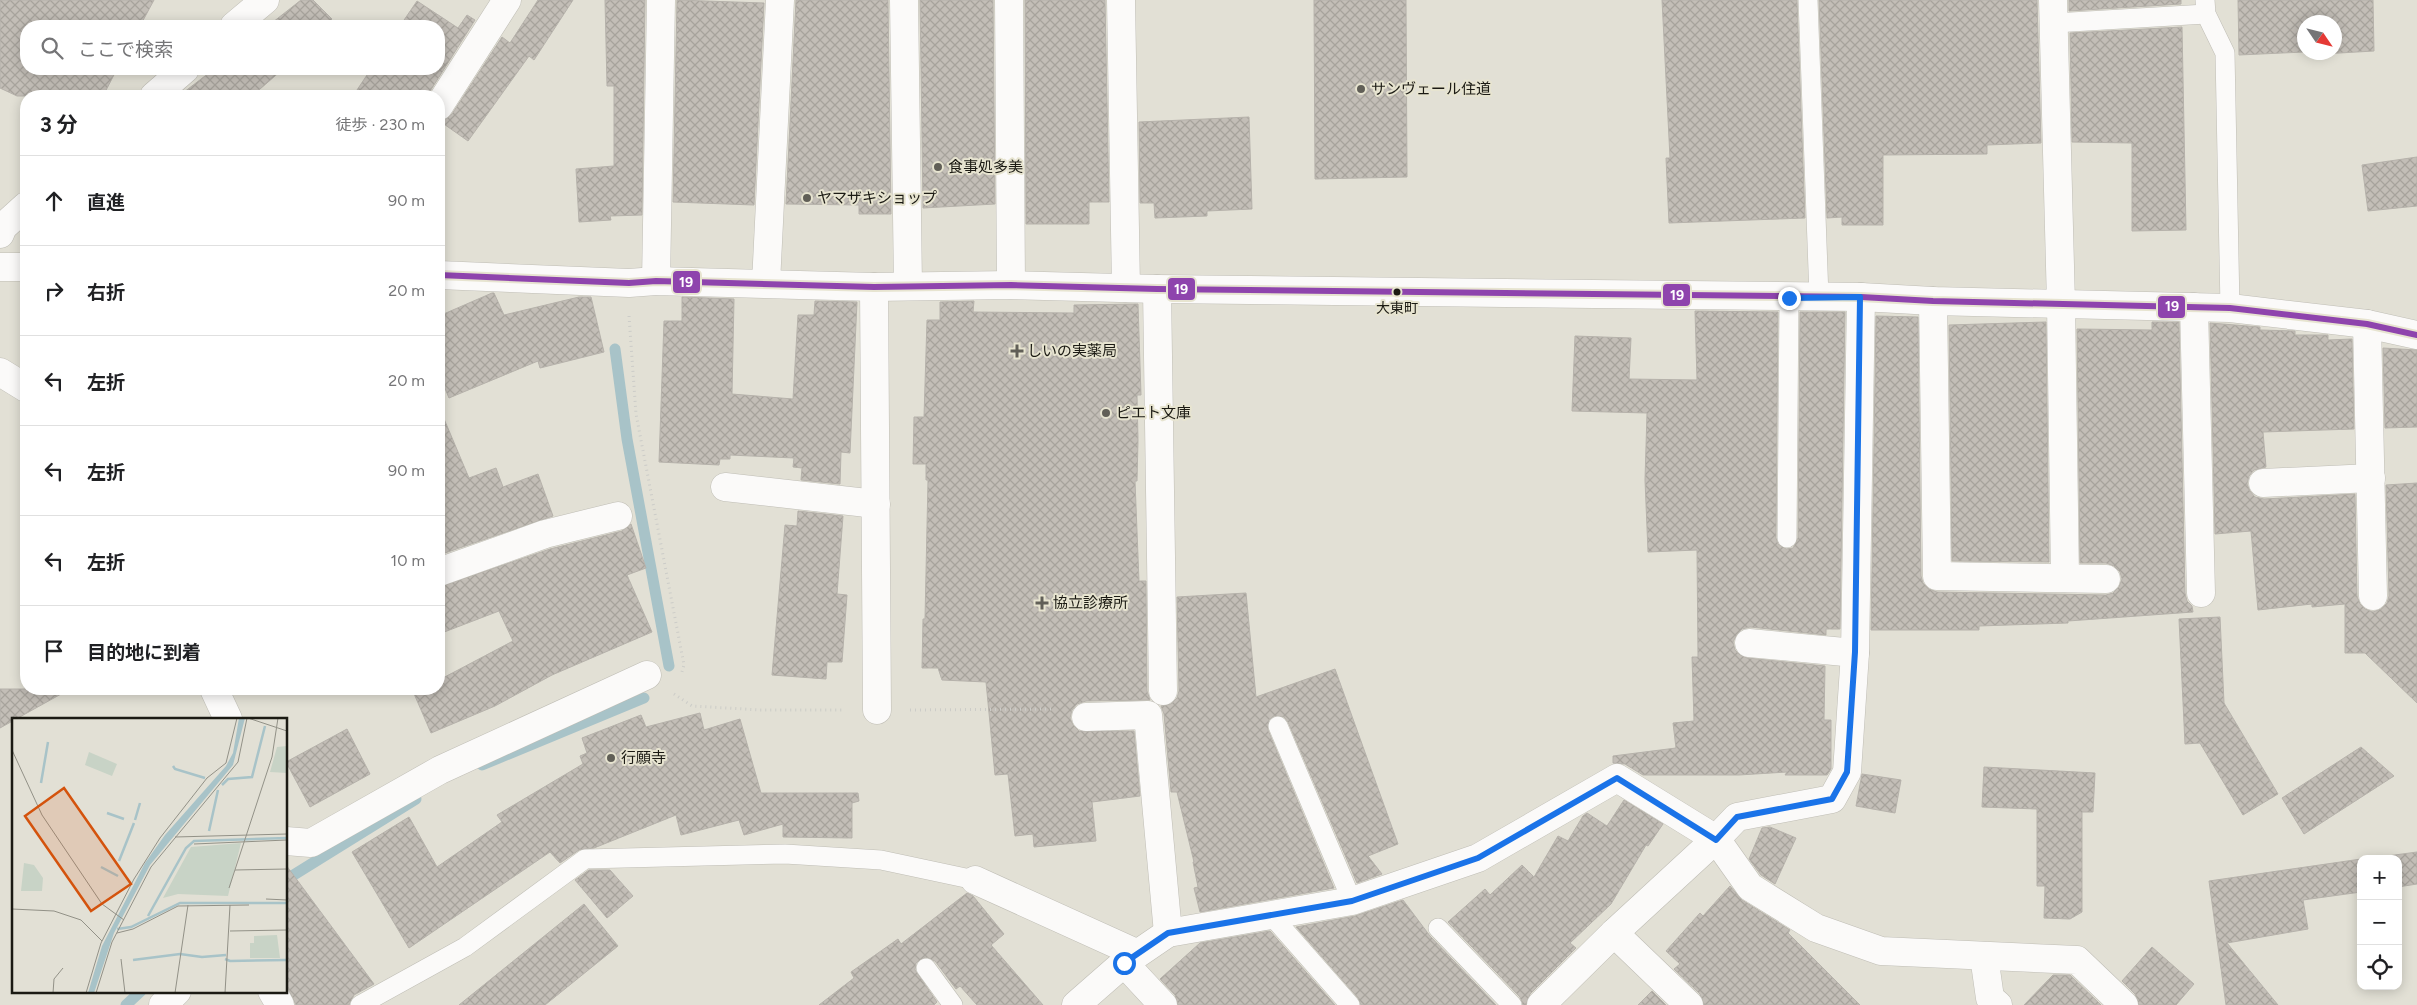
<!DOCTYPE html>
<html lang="ja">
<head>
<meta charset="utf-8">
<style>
	:root { --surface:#fff; --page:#f6f6f6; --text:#202124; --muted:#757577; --line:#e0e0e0 }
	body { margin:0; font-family:Figtree,"Noto Sans JP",sans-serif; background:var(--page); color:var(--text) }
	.controls { position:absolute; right:15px; bottom:15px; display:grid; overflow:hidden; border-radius:10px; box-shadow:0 2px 12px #0003 }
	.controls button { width:45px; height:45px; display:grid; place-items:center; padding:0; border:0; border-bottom:1px solid var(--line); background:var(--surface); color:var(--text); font:25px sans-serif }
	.compass { position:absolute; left:2297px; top:15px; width:45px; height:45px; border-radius:50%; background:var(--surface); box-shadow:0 2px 12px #0003; rotate:125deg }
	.stop { position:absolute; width:15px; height:15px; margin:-11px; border:4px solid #1a73e8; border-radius:50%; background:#fff }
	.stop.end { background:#1a73e8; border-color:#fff; box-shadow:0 1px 5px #0008 }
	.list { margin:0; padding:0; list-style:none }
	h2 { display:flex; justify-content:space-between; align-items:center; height:65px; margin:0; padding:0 20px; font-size:21px }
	h2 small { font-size:16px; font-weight:400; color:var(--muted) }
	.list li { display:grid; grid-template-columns:32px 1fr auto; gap:15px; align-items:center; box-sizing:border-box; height:90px; padding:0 20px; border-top:1px solid var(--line) }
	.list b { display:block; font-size:19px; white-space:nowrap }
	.list em { font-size:16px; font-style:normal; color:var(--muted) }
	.icon { flex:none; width:28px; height:28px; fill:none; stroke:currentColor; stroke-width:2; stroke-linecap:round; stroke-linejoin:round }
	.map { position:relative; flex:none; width:2417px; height:1005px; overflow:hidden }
	.search { position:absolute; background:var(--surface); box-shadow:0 2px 12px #0003; left:20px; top:20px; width:425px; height:55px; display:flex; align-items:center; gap:12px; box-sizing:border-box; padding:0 18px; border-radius:20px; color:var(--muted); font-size:19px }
	.panel { position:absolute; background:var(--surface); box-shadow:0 2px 12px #0003; left:20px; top:90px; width:425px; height:605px; border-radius:20px }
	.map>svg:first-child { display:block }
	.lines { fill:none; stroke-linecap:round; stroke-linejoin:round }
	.stream { stroke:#a8c3c8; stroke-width:11 }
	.building { fill:url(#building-cross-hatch); stroke:#b6b2ab }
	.service-casing { stroke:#bfbdb5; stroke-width:20 }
	.minor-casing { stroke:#bfbdb5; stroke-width:29 }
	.tertiary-casing { stroke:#bfbdb5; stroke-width:29 }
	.path { stroke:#ccccc8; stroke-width:3; stroke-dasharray:1 4; stroke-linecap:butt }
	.service { stroke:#fbfaf9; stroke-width:19 }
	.minor { stroke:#fbfaf9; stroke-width:28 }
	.tertiary { stroke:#fbfaf9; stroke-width:28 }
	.bus-1-casing { stroke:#e7e4d0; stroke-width:10 }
	.bus-1 { stroke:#8e44ad; stroke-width:6 }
	.route { stroke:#1a73e8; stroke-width:6 }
	.poi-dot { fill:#615f57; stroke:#e7e4d0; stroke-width:2 }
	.bus-dot { fill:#1b1a13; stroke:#e7e4d0; stroke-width:2 }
	.labels { text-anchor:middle; stroke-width:4; stroke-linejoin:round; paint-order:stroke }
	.bus-label { font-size:14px; fill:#1b1a13; stroke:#e7e4d0 }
	.poi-label { font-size:15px; fill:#1b1a13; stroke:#e7e4d0; text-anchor:start }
	.inset-river { fill:none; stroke:#a8c3c8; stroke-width:2.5 }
	.inset-road { fill:none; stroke:#929187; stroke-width:1 }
	.view { fill:#d4530d; fill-opacity:0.15; stroke:#d4530d; stroke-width:2.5 }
	.inset-edge { fill:none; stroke:#1b1a13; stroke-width:2.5 }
	.line-badge { stroke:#e7e4d0; stroke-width:2 }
	.badge-label { font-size:14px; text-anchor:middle; font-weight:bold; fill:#fff }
</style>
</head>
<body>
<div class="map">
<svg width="2417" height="1005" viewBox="0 0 2417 1005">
	<defs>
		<pattern id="building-cross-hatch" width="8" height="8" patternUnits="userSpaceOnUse" patternTransform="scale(1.25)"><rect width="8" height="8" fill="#c3beb7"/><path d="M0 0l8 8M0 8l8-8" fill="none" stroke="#a7a39c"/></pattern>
	</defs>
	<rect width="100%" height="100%" fill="#e2e0d5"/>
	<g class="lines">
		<g class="stream">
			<path d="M615,349L627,439L669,666"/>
			<path d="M482,765L644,698"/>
			<path d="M292,876L416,799"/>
			<path d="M126,1005L141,991"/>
		</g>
	</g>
	<g class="building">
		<path d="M0,0H154L140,26H26V69H117L103,96H17L0,88Z"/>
		<path d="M301,0H313L332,19L325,26H268Z"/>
		<path d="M538,0H573L534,60L529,56L468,141L441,122L452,114L502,37L510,43Z"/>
		<path d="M605,0H645L642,215L610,216L611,220L579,222L576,169L614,166V86H607Z"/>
		<path d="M677,0L764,3L754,205L673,202Z"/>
		<path d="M796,0H888L891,214H859V205L786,204Z"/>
		<path d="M920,0H993L995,204L923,208Z"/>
		<path d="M1025,0H1105L1109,202H1089V224H1026Z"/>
		<path d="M1314,0H1406L1407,177L1315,179Z"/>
		<path d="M1662,0H1797L1805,218L1669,223L1666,158H1670Z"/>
		<path d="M1819,0H2037L2041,143L1987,145V154L1883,155V225H1842V217L1827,218Z"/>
		<path d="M2069,0H2181V4L2069,11Z"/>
		<path d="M2238,0H2373L2374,51L2322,54L2334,52V22H2304V52L2239,55Z"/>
		<path d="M417,1L458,28L467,15L475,20L427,96H353L371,69H439V26H400Z"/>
		<path d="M2182,27L2186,230L2132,231V143L2072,142L2070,33Z"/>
		<path d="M214,69H283L252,96H179Z"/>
		<path d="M1249,117L1252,209L1207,211V216L1155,218L1154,203H1140L1139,122Z"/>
		<path d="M2417,157V206L2368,211L2362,165Z"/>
		<path d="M492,293H494L504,315L579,297H591L604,352L540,368L538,361L449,398L439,374V316Z"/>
		<path d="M682,297L734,299L732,394L793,399L798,315H814L815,301L857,302L850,453L841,452L840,484L801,480L802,468L793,467L794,458L730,455V459H720L719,465L659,462L664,321H682Z"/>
		<path d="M974,301L973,312L1074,313V305L1138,304L1141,395H1137L1138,440L1137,481H1135L1139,581H1146L1147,691L1150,700L1086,701L1077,704L1072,710L1070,718L1073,725L1079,731H1134L1140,796L1092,802L1096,841L1034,847L1033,834L1015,836L1008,774L995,775L986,682L942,680L938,668H922L923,619H925L928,480H926V464H913L914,417H924L927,320H940V302Z"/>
		<path d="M1695,311L1778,312L1776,538L1778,544L1786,549L1793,548L1798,538L1800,312H1845L1840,629H1826V635L1750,627L1742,629L1737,634L1733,642L1735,650L1740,655L1747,658L1825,666L1824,720H1831V769L1827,775H1785L1787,772L1739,775H1643L1625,764L1613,763V756L1676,748L1673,723L1694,721L1692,657H1698L1697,550L1648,552L1645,480L1647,413L1572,411L1575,336L1631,338L1629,379L1697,380Z"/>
		<path d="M1876,316L1918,317L1921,576L1923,583L1929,589L1937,592L2106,595L2113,593L2119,587L2122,579L2120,572L2114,566L2106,563H2080L2077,329L2152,330V322H2179L2185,593L2187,601L2192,606L2193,612L2068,621V623L1979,626V630H1871Z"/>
		<path d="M2046,322L2049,562L1952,561L1949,325Z"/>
		<path d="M2210,323L2260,327V330L2295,331V335H2328V340L2352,339L2354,429L2263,432L2266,467L2254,470L2249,476L2247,484L2250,491L2255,497L2264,499L2355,494L2357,596L2360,604L2365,609L2373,612L2381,609L2387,603L2389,596L2386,485L2417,483V703L2365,653H2345V604L2312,607V604L2258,610L2251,531L2215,534Z"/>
		<path d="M2383,348L2417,350V427L2385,428Z"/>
		<path d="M439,407L469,478L496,468L503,487L538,474L553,516L439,555Z"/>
		<path d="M798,511L843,516L837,594L847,595L842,662H827L826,679L772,675L785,525L797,526Z"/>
		<path d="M631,524L646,568L627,575L652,632L552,675L495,706L431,733L412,689H439V680L513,641L499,611L439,634V587L550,549L622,531Z"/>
		<path d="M1246,593L1256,697L1335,669L1398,844L1368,856L1382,874L1357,883L1288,722L1284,717L1274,716L1269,720L1268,730L1334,888L1200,912L1194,888L1198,887L1193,862H1194L1177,792H1171L1164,714L1161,706L1171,704L1177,698L1179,691L1177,597Z"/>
		<path d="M2220,617L2224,703L2278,794L2243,815L2200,743L2185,744L2179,619Z"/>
		<path d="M0,689H70L0,728Z"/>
		<path d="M700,713L704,730L740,719L761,793H858L859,801L852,803V838L783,837V824L744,835L739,820L681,835L676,815L594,848L579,850L560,863L550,852L409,948L352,852L409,817L437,867L502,822L497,815L583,764L580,756L587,753L582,738L641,715L646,727Z"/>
		<path d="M347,729L370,774L310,807L286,762Z"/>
		<path d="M2361,747L2394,776L2304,834L2282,798Z"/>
		<path d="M1984,767L2095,773L2093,812H2082V912L2070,919L2044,918L2045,886H2037V809L1982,807Z"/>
		<path d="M1862,774L1901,780L1895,813L1856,806Z"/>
		<path d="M1624,800L1663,824L1648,846L1646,845L1611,904L1570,943L1576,948L1530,994L1526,1005H1523L1520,997L1448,922L1485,889L1490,895L1522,865L1534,877L1558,836L1568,841L1583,816L1587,813L1607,826Z"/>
		<path d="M1770,827L1796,838L1775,884L1761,875L1749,859L1762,828Z"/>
		<path d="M2417,852V884L2398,887V859H2365Z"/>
		<path d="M2361,859V892L2303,900L2308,929L2227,943L2278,1005H2226L2209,881Z"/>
		<path d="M286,865L374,984L354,995L349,1005H296L286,984Z"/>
		<path d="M589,870H610L633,896L607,918L575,880Z"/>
		<path d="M1730,886L1742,900L1790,930L1788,933L1860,1005H1704L1700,994L1674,969L1680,964L1666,951L1700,913L1703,916Z"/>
		<path d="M967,893L973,896L1004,934L991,945L1043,1005H977L960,986L956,989L935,961L925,957L916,963L915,970L937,1002L934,1005H819L854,978L851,972L898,939L901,944Z"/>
		<path d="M1403,900L1430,936L1496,1005H1361L1358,998L1296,927L1355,916Z"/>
		<path d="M584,904L618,946L545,1005H459Z"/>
		<path d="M1270,931L1335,1005H1178L1175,995L1160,979L1200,943Z"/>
		<path d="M2152,947L2194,984L2176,1005H2139L2135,994L2122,981Z"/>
		<path d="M2053,975H2070L2101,1005H2024Z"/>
		<path d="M1652,991L1666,1005H1638Z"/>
	</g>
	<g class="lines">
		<defs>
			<g id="service">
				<path d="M1808,0L1819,297"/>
				<path d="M2205,0L2206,14L2225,53L2230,308"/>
				<path d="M2054,23L2206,14"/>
				<path d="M1787,538L1789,298"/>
				<path d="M1278,726L1352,901"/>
				<path d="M1271,915L1350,1005"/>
				<path d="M1438,928L1512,1005"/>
				<path d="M926,968L953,1005"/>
				<path d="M360,1005L465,947L585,859L785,854L881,860L975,880"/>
			</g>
			<g id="minor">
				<path d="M904,0L908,286"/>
				<path d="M1009,0L1011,285"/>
				<path d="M1121,0L1126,288"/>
				<path d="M2053,0L2061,304L2065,578"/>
				<path d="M234,26L265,0"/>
				<path d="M154,96L185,69"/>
				<path d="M439,106L507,0"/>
				<path d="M0,234L3,227L26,206"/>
				<path d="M656,281L661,0"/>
				<path d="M766,283L780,0"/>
				<path d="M874,287L877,710"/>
				<path d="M1157,289L1163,691"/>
				<path d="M1933,301L1937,576L2106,579"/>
				<path d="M2194,307L2201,593"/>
				<path d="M2367,324L2373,596"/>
				<path d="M0,372L26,388"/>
				<path d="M2263,483L2371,478"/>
				<path d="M725,487L876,504"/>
				<path d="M439,572L545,534L618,516"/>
				<path d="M1749,643L1855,653"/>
				<path d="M214,689L228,719"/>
				<path d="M1086,717L1148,715L1168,933"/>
				<path d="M286,841L311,843L440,770L647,675"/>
				<path d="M975,880L1136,953"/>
				<path d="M1614,933L1689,1005"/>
				<path d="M1984,956L1990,998L1998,1005"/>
				<path d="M1124,963L1163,1005"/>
				<path d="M272,991L280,1005"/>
				<path d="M163,1005L177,991"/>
				<path d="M1076,1005L1124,963L1168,933L1352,901L1478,858L1617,778L1716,839L1750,887L1816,928L1881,951L2077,960L2124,1005"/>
				<path d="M1541,1005L1614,933L1716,839L1737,817L1832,799L1847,772L1855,653L1861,297"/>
			</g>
			<g id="tertiary">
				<path d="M0,267H26"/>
				<path d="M439,275L629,283L656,281L874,287L1011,285L1157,289L1861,297L1933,301L2230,308L2367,324L2417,335"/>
			</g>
		</defs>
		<use href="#service" class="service-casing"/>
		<use href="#minor" class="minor-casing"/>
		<use href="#tertiary" class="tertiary-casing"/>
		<g class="path">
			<path d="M629,316L636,414L684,665L682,672"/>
			<path d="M674,694L692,706L761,710H844"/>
			<path d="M910,710L1054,709"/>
		</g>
		<use href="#service" class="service"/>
		<use href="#minor" class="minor"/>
		<use href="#tertiary" class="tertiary"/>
		<defs>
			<path id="bus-1" d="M439,275L629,283L656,281L874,287L1011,285L1157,289L1861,297L1933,301L2230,308L2367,324L2417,335"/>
		</defs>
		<use href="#bus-1" class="bus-1-casing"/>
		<use href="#bus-1" class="bus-1"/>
	</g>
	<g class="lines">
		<path class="route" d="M1124,963L1168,933L1352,901L1478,858L1617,778L1716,840L1737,817L1832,799L1847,772L1855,652L1860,297L1789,298"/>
	</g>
	<g class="poi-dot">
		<circle cx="1361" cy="89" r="5"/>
		<circle cx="938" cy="167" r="5"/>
		<circle cx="807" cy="198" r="5"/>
		<path d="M1014.5 343.5h5v5h5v5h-5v5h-5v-5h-5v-5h5z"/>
		<circle cx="1106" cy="413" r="5"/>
		<path d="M1039.5 595.5h5v5h5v5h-5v5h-5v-5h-5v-5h5z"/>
		<circle cx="611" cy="758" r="5"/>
	</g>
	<circle class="bus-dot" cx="1397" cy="292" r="4.5"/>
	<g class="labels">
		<g class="bus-label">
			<text x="1397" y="313">大東町</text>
		</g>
		<g class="poi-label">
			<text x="1371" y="94">サンヴェール住道</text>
			<text x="948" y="172">食事処多美</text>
			<text x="817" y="203">ヤマザキショップ</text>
			<text x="1027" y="356">しいの実薬局</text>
			<text x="1116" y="418">ピエト文庫</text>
			<text x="1053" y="608">協立診療所</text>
			<text x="621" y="763">行願寺</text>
		</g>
	</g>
	<g transform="translate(12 718)">
		<rect width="275" height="275" fill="#e2e0d5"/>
		<path d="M275,28V55L258,54L265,29ZM77,34L105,46L100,58L73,47ZM229,125L216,178L166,176L151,180L179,129ZM12,145L22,147L31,160L30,173H9ZM265,217L268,240H238V225H242V218Z" fill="#c8d3c6"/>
		<path d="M227,0H233L221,47L138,147L102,215L82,275H76L90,228L133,145L153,117L214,48L221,35Z" fill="#a8c3c8"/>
		<path class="inset-river" d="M161,48L163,51L193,60M29,65L36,24M210,67L216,61L240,59L253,8M95,95L112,101M123,102L128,85M197,113L206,72M107,143L122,105M89,149L106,158M136,198L174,130L182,123L275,120M105,211L119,209L168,185H275M213,241L218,243L275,242M121,242L168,236L190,239L214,237"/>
		<path class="inset-road" d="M236,0L275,13M0,32L30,97L90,186L112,202M163,119L275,116M182,126L275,122M223,152L275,151M217,170L260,39L266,0M254,181L275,182M0,191L42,193L69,202L90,223M218,213L275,212M105,215L121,211L166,188L237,187M109,241L113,275M41,275L42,261L51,250M74,275L89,225L122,161L148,120L195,60L214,45L225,0M84,275L100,224L139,149L226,44L235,0M163,275L176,187M213,275L218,187"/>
		<path class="view" d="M52,70L119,166L79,193L13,98Z"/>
		<rect width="275" height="275" class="inset-edge"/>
	</g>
	<g class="line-badge">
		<rect x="672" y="270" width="29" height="24" rx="5" fill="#8e44ad"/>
		<rect x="1167" y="277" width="29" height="24" rx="5" fill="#8e44ad"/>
		<rect x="1662" y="283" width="29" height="24" rx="5" fill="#8e44ad"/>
		<rect x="2157" y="295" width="29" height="24" rx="5" fill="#8e44ad"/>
	</g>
	<g class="badge-label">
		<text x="686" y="287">19</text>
		<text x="1181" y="294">19</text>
		<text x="1677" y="300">19</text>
		<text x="2172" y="311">19</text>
	</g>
</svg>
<div class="controls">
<button>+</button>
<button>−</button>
<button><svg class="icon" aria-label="locate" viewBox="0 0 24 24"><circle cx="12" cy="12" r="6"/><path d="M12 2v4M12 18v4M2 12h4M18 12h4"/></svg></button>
</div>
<svg class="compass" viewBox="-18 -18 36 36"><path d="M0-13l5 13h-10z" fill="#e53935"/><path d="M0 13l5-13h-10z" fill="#757577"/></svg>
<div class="stop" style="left:1124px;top:963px"></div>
<div class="stop end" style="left:1789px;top:298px"></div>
<div class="search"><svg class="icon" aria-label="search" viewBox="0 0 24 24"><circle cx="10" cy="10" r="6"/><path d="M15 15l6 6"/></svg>ここで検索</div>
<section class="panel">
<h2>3 分<small>徒歩 · 230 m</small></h2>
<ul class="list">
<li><svg class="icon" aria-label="ahead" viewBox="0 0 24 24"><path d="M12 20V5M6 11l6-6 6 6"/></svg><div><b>直進</b></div><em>90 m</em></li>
<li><svg class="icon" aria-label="right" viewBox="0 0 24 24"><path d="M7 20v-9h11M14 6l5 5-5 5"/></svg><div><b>右折</b></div><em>20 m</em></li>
<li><svg class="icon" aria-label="left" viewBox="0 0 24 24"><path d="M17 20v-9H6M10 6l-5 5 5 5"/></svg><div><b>左折</b></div><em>20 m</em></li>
<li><svg class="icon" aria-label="left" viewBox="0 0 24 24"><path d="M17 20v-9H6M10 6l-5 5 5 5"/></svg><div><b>左折</b></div><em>90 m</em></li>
<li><svg class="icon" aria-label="left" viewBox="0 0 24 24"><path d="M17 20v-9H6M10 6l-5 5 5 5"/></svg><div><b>左折</b></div><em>10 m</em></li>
<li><svg class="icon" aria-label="arrive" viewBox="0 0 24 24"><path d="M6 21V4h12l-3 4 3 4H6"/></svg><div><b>目的地に到着</b></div></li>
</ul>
</section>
</div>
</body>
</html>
